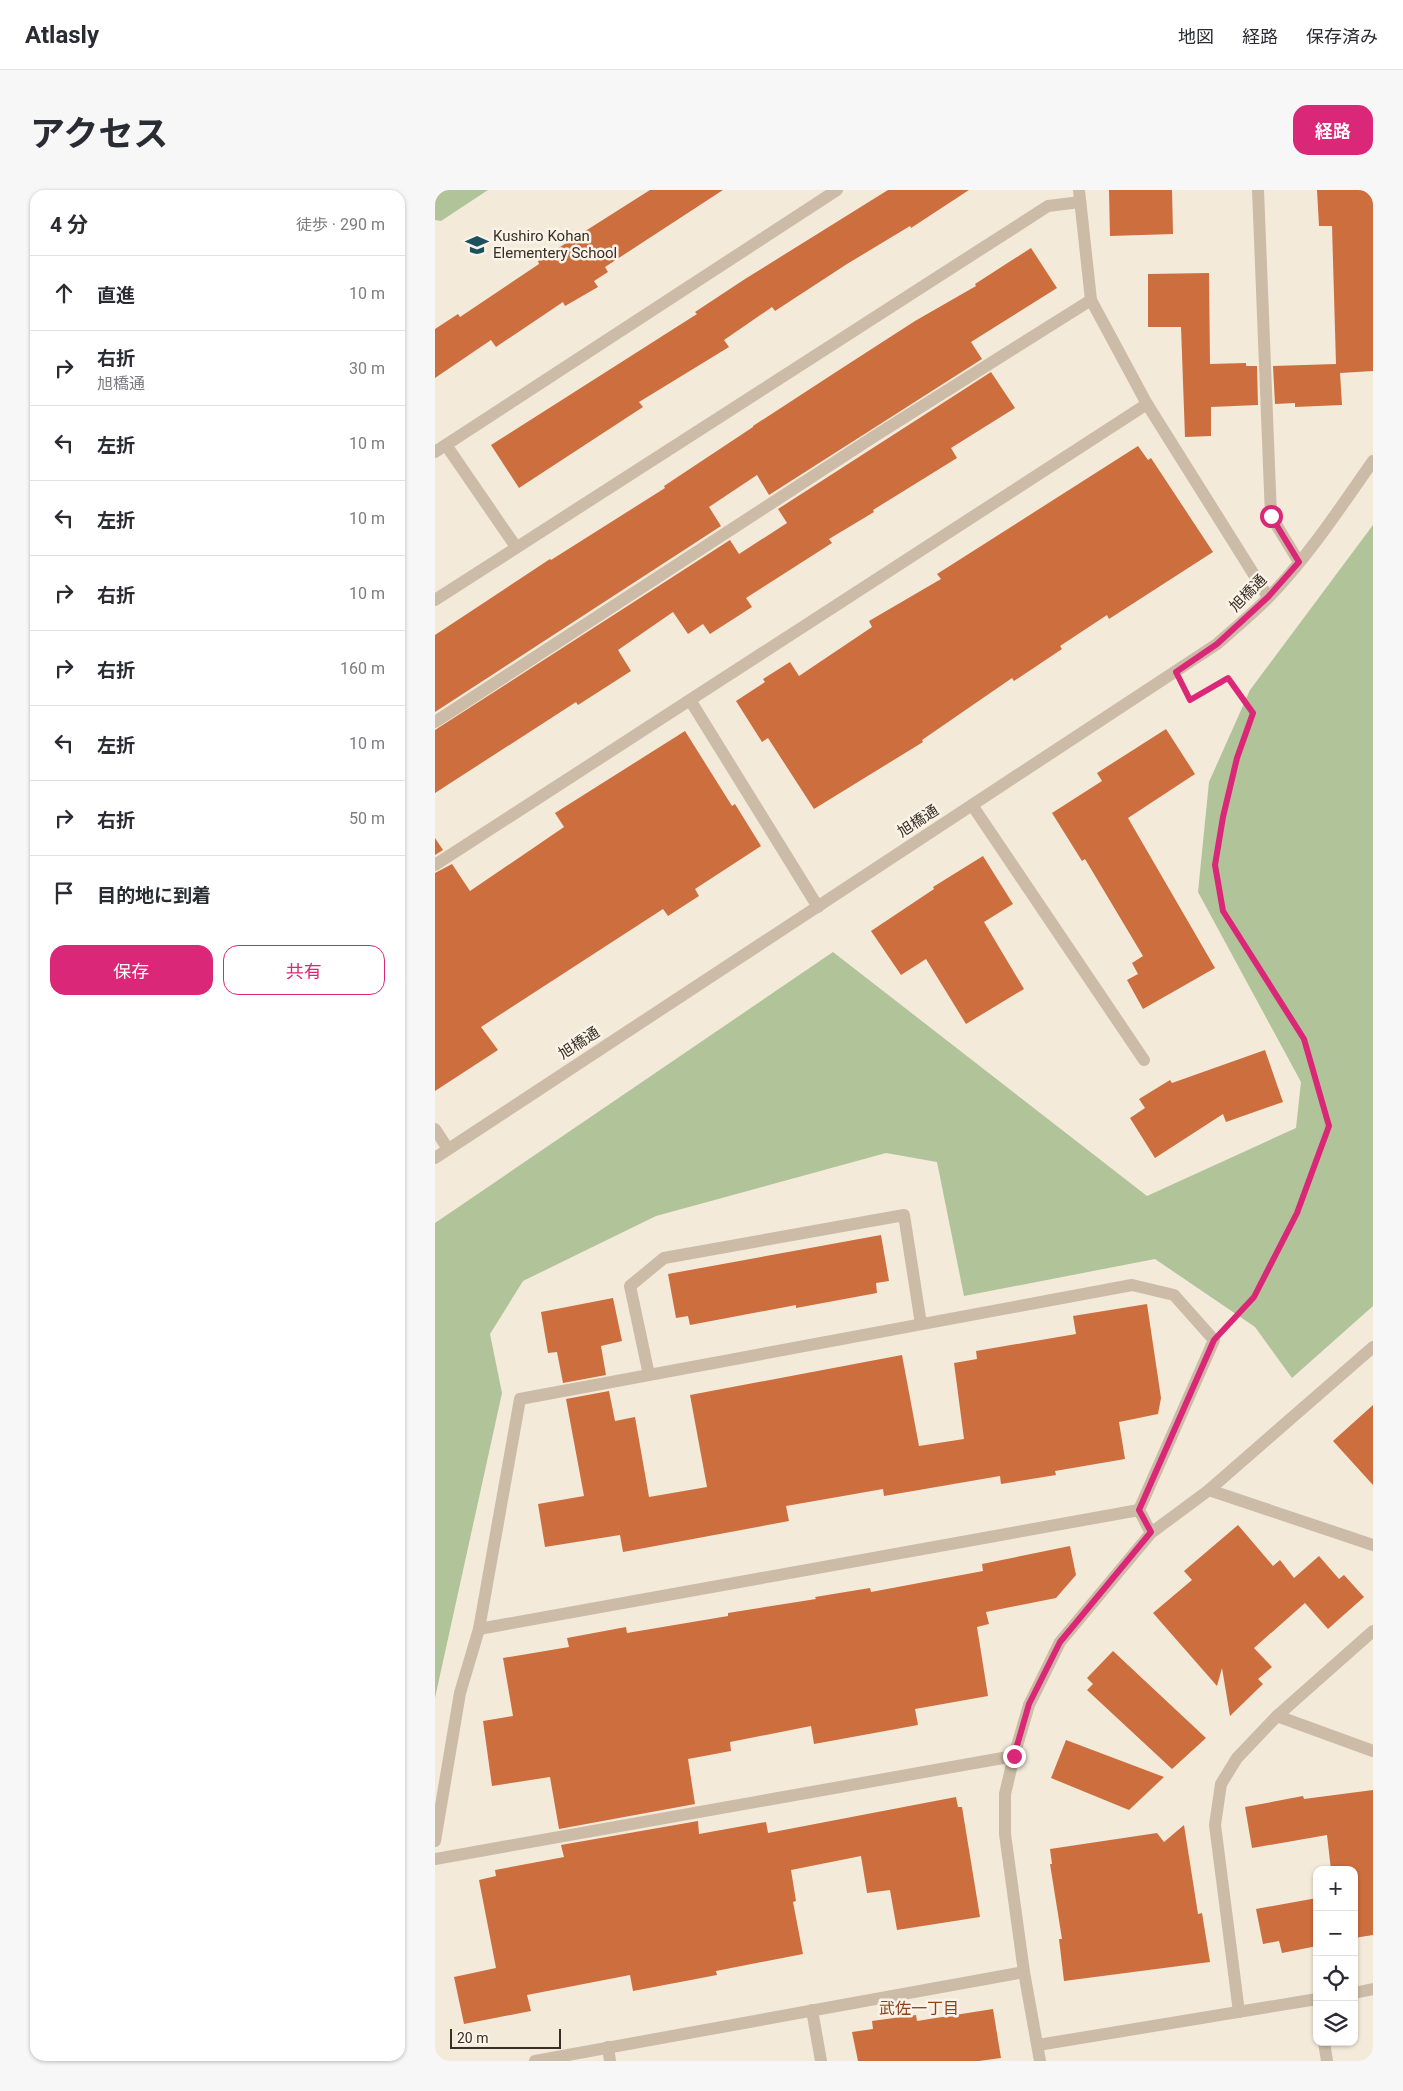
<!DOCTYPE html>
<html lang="ja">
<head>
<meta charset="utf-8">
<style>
	:root { --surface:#fff; --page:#f7f7f7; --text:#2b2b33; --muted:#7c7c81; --line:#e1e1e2; --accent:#db2777 }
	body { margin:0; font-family:Roboto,"Noto Sans JP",sans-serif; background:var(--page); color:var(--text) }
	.controls { position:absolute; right:15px; bottom:15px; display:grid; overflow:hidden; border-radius:10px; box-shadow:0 1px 4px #0004 }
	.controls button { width:45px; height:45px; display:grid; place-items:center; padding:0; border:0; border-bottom:1px solid var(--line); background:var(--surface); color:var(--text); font:25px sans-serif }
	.scale { position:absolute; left:15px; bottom:12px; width:111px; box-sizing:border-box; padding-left:5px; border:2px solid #382e27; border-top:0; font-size:14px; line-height:18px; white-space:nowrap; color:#382e27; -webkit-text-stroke:4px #fbf3e7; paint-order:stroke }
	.stop { position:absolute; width:15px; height:15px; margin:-11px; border:4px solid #db2777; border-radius:50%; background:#fff }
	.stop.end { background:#db2777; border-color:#fff; box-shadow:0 1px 5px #0008 }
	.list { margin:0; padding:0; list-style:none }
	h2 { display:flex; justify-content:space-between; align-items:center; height:65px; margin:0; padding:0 20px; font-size:21px }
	h2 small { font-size:16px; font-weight:400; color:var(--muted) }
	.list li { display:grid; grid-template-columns:32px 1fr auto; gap:15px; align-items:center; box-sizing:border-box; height:75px; padding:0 20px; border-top:1px solid var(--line) }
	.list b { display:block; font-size:19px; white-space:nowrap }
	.list p { margin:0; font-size:16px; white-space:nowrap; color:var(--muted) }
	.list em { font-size:16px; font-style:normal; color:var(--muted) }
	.actions { display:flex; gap:10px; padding:15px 20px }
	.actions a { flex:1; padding:11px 0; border:1px solid var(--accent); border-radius:15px; text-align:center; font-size:18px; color:var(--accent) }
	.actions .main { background:var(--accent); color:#fff }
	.icon { flex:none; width:28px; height:28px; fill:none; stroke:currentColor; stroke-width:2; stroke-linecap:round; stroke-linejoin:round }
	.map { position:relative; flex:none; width:938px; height:1871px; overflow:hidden; border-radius:15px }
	header { display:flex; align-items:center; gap:30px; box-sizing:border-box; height:70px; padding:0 25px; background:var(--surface); border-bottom:1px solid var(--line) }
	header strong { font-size:24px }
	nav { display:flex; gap:28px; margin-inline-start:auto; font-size:18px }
	.intro { display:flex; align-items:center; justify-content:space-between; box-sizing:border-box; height:120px; padding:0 30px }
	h1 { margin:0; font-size:35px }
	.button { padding:12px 22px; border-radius:15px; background:var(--accent); color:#fff; font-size:18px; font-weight:700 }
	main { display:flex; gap:30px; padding:0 30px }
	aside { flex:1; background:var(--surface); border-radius:15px; box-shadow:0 1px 4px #0004 }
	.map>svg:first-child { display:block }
	.green { fill:#b1c399 }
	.building { fill:#cd6e3e }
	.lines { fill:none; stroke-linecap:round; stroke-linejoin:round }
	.path { stroke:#b8a590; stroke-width:3; stroke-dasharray:2.5 2.5; stroke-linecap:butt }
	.minor { stroke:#ccbba6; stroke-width:12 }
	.route { stroke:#db2777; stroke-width:6 }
	.labels { text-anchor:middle; stroke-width:5; stroke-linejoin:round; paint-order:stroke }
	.poi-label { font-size:15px; fill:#382e27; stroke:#fbf3e7; text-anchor:start }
	.street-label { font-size:15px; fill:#382e27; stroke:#fbf3e7 }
	.neighbourhood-label { font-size:16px; fill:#8c401b; stroke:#fbf3e7 }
</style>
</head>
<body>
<header>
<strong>Atlasly</strong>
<nav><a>地図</a><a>経路</a><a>保存済み</a></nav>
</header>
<div class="intro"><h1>アクセス</h1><a class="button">経路</a></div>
<main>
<aside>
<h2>4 分<small>徒歩 · 290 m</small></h2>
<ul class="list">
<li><svg class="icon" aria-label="ahead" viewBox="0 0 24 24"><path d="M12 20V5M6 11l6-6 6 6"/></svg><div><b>直進</b></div><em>10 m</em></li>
<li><svg class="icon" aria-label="right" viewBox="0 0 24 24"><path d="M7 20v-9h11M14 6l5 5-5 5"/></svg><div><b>右折</b><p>旭橋通</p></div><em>30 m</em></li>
<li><svg class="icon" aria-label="left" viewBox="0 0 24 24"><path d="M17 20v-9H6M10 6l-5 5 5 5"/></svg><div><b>左折</b></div><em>10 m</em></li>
<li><svg class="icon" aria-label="left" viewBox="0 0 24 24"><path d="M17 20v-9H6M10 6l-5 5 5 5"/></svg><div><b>左折</b></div><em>10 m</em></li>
<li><svg class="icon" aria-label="right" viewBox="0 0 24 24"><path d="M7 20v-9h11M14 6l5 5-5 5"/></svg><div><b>右折</b></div><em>10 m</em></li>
<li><svg class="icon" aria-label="right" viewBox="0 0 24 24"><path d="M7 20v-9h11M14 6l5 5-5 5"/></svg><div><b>右折</b></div><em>160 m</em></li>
<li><svg class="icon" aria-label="left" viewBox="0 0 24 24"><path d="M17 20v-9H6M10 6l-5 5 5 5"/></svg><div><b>左折</b></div><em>10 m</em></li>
<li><svg class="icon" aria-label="right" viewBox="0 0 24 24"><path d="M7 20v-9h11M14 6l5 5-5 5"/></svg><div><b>右折</b></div><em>50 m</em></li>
<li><svg class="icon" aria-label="arrive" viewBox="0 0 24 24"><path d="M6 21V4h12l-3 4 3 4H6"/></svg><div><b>目的地に到着</b></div></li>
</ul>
<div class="actions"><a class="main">保存</a><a>共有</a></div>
</aside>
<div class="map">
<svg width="938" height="1871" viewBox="0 0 938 1871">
	<rect width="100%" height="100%" fill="#f3eada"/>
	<g class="green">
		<path d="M0,0H53L6,31L0,30Z"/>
		<path d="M938,335V1116L857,1188L820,1137L720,1069L529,1106L502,972L451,963L221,1026L88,1091L55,1144L67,1203L0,1508V1033L398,762L712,1006L861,938L866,892L763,702L774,592L815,500Z"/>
	</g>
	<g class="building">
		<path d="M215,0H288L170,77L173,82L159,91L163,97L130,116L128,112L61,157L56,150L0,188V139L23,124L25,127L104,74L103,71Z"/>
		<path d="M453,0H534L476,38L475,36L412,74L340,121L337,117L289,150L294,157L204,212L208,217L84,298L56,255L262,124L260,122L310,89Z"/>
		<path d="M674,0H737L738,44L675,46Z"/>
		<path d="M882,0H938V181L905,183L907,215L860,217V213L840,214L838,176L901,174L897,36H884Z"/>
		<path d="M596,58L622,98L536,152L547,169L334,305L322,285L274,317L286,336L0,522V445L115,369L116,370L230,298L229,296L318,237V236L401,182L480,131L541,96L540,94Z"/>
		<path d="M774,83L775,174L811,173V176H822L823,215L776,217V246L750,247L746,137H713V84Z"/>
		<path d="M556,182L580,218L516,258L522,268L438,320L439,322L394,349L397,353L311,408L317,417L275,444L268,434L253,444L238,422L183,460L196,481L143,515L141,512L0,603V540L295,350L304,364L352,333L343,319Z"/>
		<path d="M703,256L713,270L716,268L778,362L674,429L672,425L625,456L627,459L579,491L577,488L487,550L488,552L379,619L333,548L327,552L301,511L330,492L328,489L355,472L364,486L437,437L434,431L506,389L502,384Z"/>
		<path d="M731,539L760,584L693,628L780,778L708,819L692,790L703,784L697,773L708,766L650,669L647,671L617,623L667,591L662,583Z"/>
		<path d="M250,541L297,616L300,614L326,656L260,699L264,706L233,726L228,719L46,837L63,860L0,901V683L17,674L35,701L129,637L120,623Z"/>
		<path d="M0,648L8,660L0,665Z"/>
		<path d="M548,666L578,714L549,732L589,799L531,834L491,769L466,785L436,741L499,699L498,697Z"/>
		<path d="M830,860L848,912L791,932L788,924L720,968L695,928L710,918L704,909L735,890L737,893Z"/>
		<path d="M446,1045L454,1091L441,1093L442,1103L361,1118V1115L255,1135L253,1126L241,1128L233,1084Z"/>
		<path d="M178,1108L187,1151L166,1156L171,1185L128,1193L122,1162L113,1163L106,1122Z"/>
		<path d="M712,1114L726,1208L723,1224L684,1232L690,1269L620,1281L621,1285L566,1294L565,1286L449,1306L448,1299L351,1316L354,1331L188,1362L185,1345L110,1357L103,1314L149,1306L131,1209L174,1201L180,1231L200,1227L214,1307L272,1297L255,1205L467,1165L484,1256L529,1249L519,1173L542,1169L541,1161L641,1144L638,1126Z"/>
		<path d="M938,1215V1295L898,1251Z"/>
		<path d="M803,1335L838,1376L845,1370L859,1388L884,1366L904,1389L909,1385L929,1407L893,1439L870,1413L819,1458L837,1477L823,1489L828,1494L795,1526L787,1478L782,1496L718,1423L757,1390L749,1381Z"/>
		<path d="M635,1356L641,1385L621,1408L551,1422L554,1434L542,1437L553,1506L480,1519L483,1535L379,1554L376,1536L295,1552L296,1561L253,1569L260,1614L124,1639L115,1587L57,1596L48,1531L78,1526L68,1468L134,1457L132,1448L191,1437L192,1443L293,1426V1423L381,1409L380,1407L435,1398L436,1402L548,1381L547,1374Z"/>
		<path d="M678,1461L771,1548L737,1579L652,1500L658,1494L652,1488Z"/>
		<path d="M631,1550L729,1587L694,1620L616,1588Z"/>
		<path d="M938,1600V1745L919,1748V1680H896L892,1645L817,1658L810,1617L868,1606L869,1609Z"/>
		<path d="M521,1607L523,1617H527L545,1727L462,1740L455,1700L432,1703L426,1666L356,1680L361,1711L358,1712L368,1764L281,1781L282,1785L198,1801L195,1785L92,1805L96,1821L29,1834L19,1787L61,1778L44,1690L61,1686L60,1680L129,1667L126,1655L263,1631L264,1644L331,1632L333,1643Z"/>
		<path d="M749,1635L763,1724L767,1723L775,1772L629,1791L624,1749H627L615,1674H617L615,1659L722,1643L729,1652Z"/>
		<path d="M882,1708V1756L847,1763L844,1751L828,1754L821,1719Z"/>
		<path d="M558,1819L566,1868L544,1871H423L417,1842L438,1839L437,1831L481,1825L482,1831Z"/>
	</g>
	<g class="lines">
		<path class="path" d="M752,503L755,510L793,488L818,523L802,568L788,627L780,675L788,721L869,849L894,936L862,1023L819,1107L796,1131"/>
		<g class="minor">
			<path d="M644,0L656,110L712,214L833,407"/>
			<path d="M823,0L836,326L864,372"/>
			<path d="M11,255L81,357"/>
			<path d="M0,262L402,0"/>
			<path d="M0,410L613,16L645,12"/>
			<path d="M255,510L383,717"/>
			<path d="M0,532L443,244L656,110"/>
			<path d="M537,615L709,870"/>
			<path d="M0,675L712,214"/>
			<path d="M0,939L13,959"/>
			<path d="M0,968L782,454C799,439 817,424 833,408C873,367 905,318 938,271"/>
			<path d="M214,1185L195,1096L229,1068L469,1025L486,1134"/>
			<path d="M774,1300L938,1355"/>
			<path d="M44,1439L704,1320"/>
			<path d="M842,1526L938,1561"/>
			<path d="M0,1651L25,1503L44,1439L85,1209L697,1095L739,1105L779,1150L704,1320L716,1343"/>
			<path d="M0,1669L579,1566"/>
			<path d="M919,1803L938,1799"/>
			<path d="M377,1820L386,1871"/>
			<path d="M804,1822L780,1635L786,1594L802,1568L842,1526L938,1441"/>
			<path d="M889,1852L892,1871"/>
			<path d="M603,1855L882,1809"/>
			<path d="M173,1857L175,1871"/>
			<path d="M100,1871L589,1782"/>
			<path d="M605,1871L589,1782L570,1644V1604L579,1566L594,1515L625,1452L716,1343L774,1300L938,1157"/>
		</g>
	</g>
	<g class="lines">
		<path class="route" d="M579,1566L594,1514L625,1452L716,1342L704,1320L779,1150L819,1107L862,1023L894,936L869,849L788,721L780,675L788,627L802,568L818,523L793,488L755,510L741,482L782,454L833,407L864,372L836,326"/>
	</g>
	<defs>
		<symbol id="school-bare" viewBox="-9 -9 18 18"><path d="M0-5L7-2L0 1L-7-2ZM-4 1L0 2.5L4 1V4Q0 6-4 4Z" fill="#1a515c" stroke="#fbf3e7" stroke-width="2.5" paint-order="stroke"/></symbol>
	</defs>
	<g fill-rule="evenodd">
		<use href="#school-bare" x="26" y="39" width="32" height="32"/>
	</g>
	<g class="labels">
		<g class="poi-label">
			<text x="58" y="51">Kushiro Kohan<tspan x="58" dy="17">Elementery School</tspan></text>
		</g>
		<g class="street-label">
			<text transform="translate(813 403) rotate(-45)" y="5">旭橋通</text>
			<text transform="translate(483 631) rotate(-33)" y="5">旭橋通</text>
			<text transform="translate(144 853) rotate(-33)" y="5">旭橋通</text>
		</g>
		<g class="neighbourhood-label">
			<text x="484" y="1824">武佐一丁目</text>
		</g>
	</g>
</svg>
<div class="controls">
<button>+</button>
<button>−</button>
<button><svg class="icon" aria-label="locate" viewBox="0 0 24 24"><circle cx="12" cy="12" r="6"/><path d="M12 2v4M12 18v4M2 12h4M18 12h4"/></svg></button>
<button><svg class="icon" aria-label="layers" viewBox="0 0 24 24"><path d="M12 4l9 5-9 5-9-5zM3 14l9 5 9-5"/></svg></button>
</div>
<div class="scale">20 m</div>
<div class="stop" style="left:836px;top:326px"></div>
<div class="stop end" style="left:579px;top:1566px"></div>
</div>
</main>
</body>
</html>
